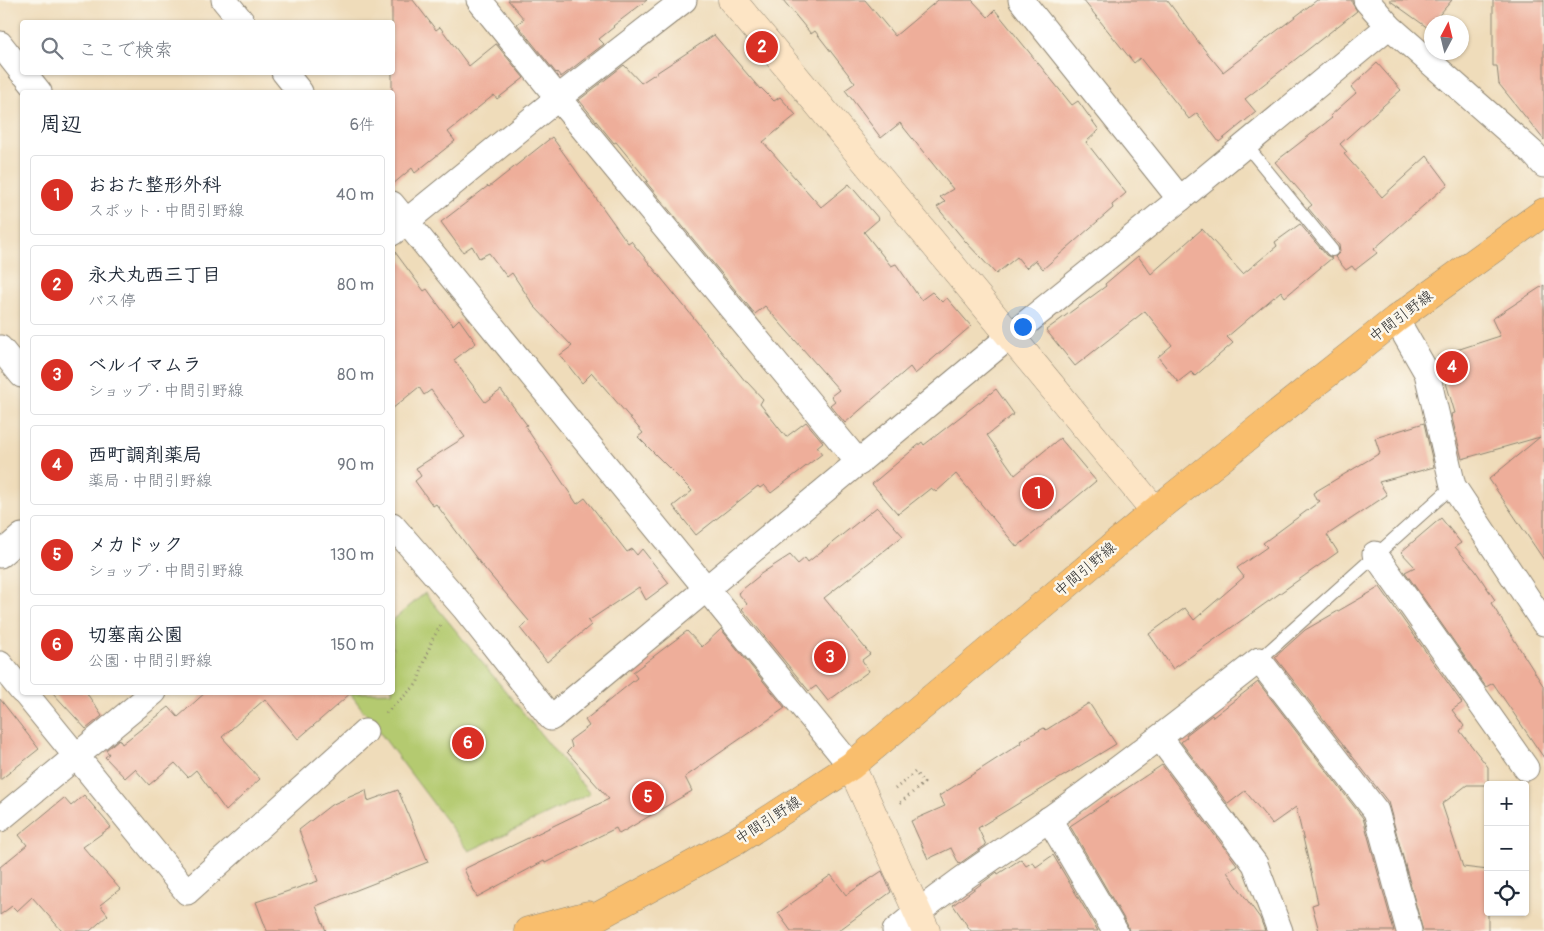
<!DOCTYPE html>
<html lang="ja">
<head>
<meta charset="utf-8">
<style>
	:root { --surface:#fff; --page:#f2f2f3; --text:#1f2937; --muted:#747a83; --line:#e0e1e3; --accent:#d93025 }
	body { margin:0; font-family:Pangolin,"Klee One",sans-serif; background:var(--page); color:var(--text) }
	.controls { position:absolute; right:15px; bottom:15px; display:grid; overflow:hidden; border-radius:5px; box-shadow:0 1px 4px #0004 }
	.controls button { width:45px; height:45px; display:grid; place-items:center; padding:0; border:0; border-bottom:1px solid var(--line); background:var(--surface); color:var(--text); font:25px sans-serif }
	.compass { position:absolute; left:1424px; top:15px; width:45px; height:45px; border-radius:50%; background:var(--surface); box-shadow:0 1px 4px #0004; rotate:7deg }
	.you { position:absolute; left:1022px; top:326px; width:18px; height:18px; margin:-12px; border:4px solid #fff; border-radius:50%; background:#1a73e8; box-shadow:0 0 0 8px #1a73e833 }
	.badge { display:grid; place-items:center; width:32px; height:32px; border-radius:50%; background:var(--accent); color:#fff; font-size:16px; font-weight:700 }
	.pin { position:absolute; translate:-50% -50%; border:2px solid #fff; box-shadow:0 1px 5px #0006 }
	.list { margin:0; padding:0; list-style:none }
	h2 { display:flex; justify-content:space-between; align-items:center; height:65px; margin:0; padding:0 20px; font-size:21px }
	h2 small { font-size:16px; font-weight:400; color:var(--muted) }
	.list li { display:grid; grid-template-columns:32px 1fr auto; gap:15px; align-items:center; box-sizing:border-box; height:80px; margin:0 10px 10px; padding:0 10px; border:1px solid var(--line); border-radius:5px }
	.list b { display:block; font-size:19px; white-space:nowrap }
	.list p { margin:0; font-size:16px; white-space:nowrap; color:var(--muted) }
	.list em { font-size:16px; font-style:normal; color:var(--muted) }
	.icon { flex:none; width:28px; height:28px; fill:none; stroke:currentColor; stroke-width:2; stroke-linecap:round; stroke-linejoin:round }
	.map { position:relative; flex:none; width:1544px; height:931px; overflow:hidden }
	.search { position:absolute; background:var(--surface); box-shadow:0 1px 4px #0004; left:20px; top:20px; width:375px; height:55px; display:flex; align-items:center; gap:12px; box-sizing:border-box; padding:0 18px; border-radius:5px; color:var(--muted); font-size:19px }
	.panel { position:absolute; background:var(--surface); box-shadow:0 1px 4px #0004; left:20px; top:90px; width:375px; height:605px; border-radius:5px }
	.map>svg:first-child { display:block }
	.green { fill:#b4ca6f; stroke:#707a4d }
	.building { fill:#eeae9a }
	.lines { fill:none; stroke-linecap:round; stroke-linejoin:round }
	.lane-casing { stroke:#8d8472; stroke-width:14 }
	.street-casing { stroke:#8d8472; stroke-width:27 }
	.secondary-casing { stroke:#8d8472; stroke-width:29 }
	.primary-casing { stroke:#8d8472; stroke-width:29 }
	.path { stroke:#8d8472; stroke-width:3; stroke-dasharray:1 4; stroke-linecap:butt }
	.lane { stroke:#fff; stroke-width:12 }
	.street { stroke:#fff; stroke-width:25 }
	.secondary { stroke:#fde5c5; stroke-width:28 }
	.primary { stroke:#f9be6d; stroke-width:28 }
	.labels { text-anchor:middle; stroke-width:5; stroke-linejoin:round; paint-order:stroke }
	.street-label { font-size:15px; fill:#2b2b2b; stroke:#fbf7ec }
</style>
</head>
<body>
<div class="map">
<svg width="1544" height="931" viewBox="0 0 1544 931">
	<rect width="100%" height="100%" fill="#fbf7ec"/>
	<filter id="ink" filterUnits="userSpaceOnUse"><feTurbulence type="fractalNoise" baseFrequency=".02" numOctaves="2"/><feDisplacementMap in="SourceGraphic" scale="10" xChannelSelector="R" yChannelSelector="G"/><feConvolveMatrix kernelMatrix="1 2 1 2 8 2 1 2 1" color-interpolation-filters="sRGB"/></filter>
	<filter id="wash" filterUnits="userSpaceOnUse"><feTurbulence type="fractalNoise" baseFrequency=".0096" numOctaves="4" result="noise"/><feDisplacementMap in="SourceGraphic" scale="20" xChannelSelector="R" yChannelSelector="G"/><feGaussianBlur stdDeviation="1.12" result="paint"/><feColorMatrix in="noise" values="0 0 0 0 0 0 0 0 0 0 0 0 0 0 0 0 0 1.4 0 .05"/><feComposite in="paint" operator="in"/></filter>
	<g filter="url(#wash)">
		<rect width="100%" height="100%" fill="#efdcba"/>
		<path class="green" d="M425,593L590,794L469,851L350,693L392,692L393,620Z"/>
		<g id="blocks">
			<g class="building">
				<path d="M392,0H413L436,30L440,27L469,66L496,44L524,78L497,99L494,95L448,132L455,141L415,173L412,168L392,185Z"/>
				<path d="M508,0H647L613,26L614,27L599,39L604,44L561,77L557,72L556,73L517,24L524,19Z"/>
				<path d="M783,0H865L895,36L938,0H972L988,17L995,10L1072,105L1078,101L1099,130L1086,142L1126,193L1112,205L1113,208L1043,269L1035,260L1026,268L1017,257L996,274L965,241L937,207L945,202L940,197L953,189L900,123L881,138L845,90L855,83L815,31L811,34Z"/>
				<path d="M1083,0H1167L1199,43L1223,72L1317,0H1352V3L1357,11L1245,99L1256,112L1219,142L1197,113L1189,119L1140,58L1134,63Z"/>
				<path d="M1389,0H1452L1428,28Z"/>
				<path d="M1493,0H1544V140L1499,84L1497,66H1493Z"/>
				<path d="M714,35L760,89L761,88L774,101L780,97L796,115L763,142L821,207L849,184L879,219L864,232L891,266L896,264L921,300L932,292L942,302L947,298L971,326L915,374L910,367L845,423L830,405L835,401L831,396L839,390L765,306L755,314L646,182L648,181L616,142L614,143L579,100L624,65L641,83Z"/>
				<path d="M1377,63L1401,90L1340,144L1347,152L1344,154L1382,197L1427,156L1448,184L1374,249L1377,253L1355,270L1352,266L1346,270L1335,257L1340,252L1339,245L1308,208L1312,205L1275,162L1332,118L1330,116L1356,93L1351,87Z"/>
				<path d="M552,137L628,243L631,241L746,382H747L763,399L760,404L786,437L806,422L823,442L817,447L822,454L771,493L764,485L760,488L758,486L696,535L673,506L692,491L638,437L643,433L592,373L582,383L560,355L572,346L534,306L512,273L507,277L489,253L479,258L472,246L463,252L441,222L488,186L489,187Z"/>
				<path d="M1300,224L1326,255L1332,258L1285,297L1281,291L1227,337L1233,343L1195,376L1191,372L1178,382L1158,357L1172,345L1145,311L1075,366L1046,330L1106,286L1105,284L1138,256L1151,274L1202,229L1243,274L1277,246L1275,242Z"/>
				<path d="M392,248L424,291L427,289L453,325L459,319L476,343L454,360L485,402L501,390L527,425L525,426L577,504L585,498L627,552L632,549L637,555L642,549L669,583L646,600L639,587L588,621L591,625L547,662L520,628L529,621L480,563L436,504L433,506L415,481L421,476L416,468L465,437L431,390L424,395L419,387L392,409Z"/>
				<path d="M1544,285V560L1489,479L1540,437L1462,459L1451,414L1455,413L1438,356L1500,336L1492,319Z"/>
				<path d="M996,389L1014,414L987,435L1015,475L1060,438L1096,481L1017,547L956,474L936,492L931,488L898,514L872,484L922,442L924,445Z"/>
				<path d="M1424,423L1434,467L1379,482L1387,495L1327,535L1338,552L1173,669L1149,634L1185,608L1194,620L1244,577L1237,568L1267,547L1263,543L1320,501L1319,500H1316L1313,493L1380,453L1375,438Z"/>
				<path d="M877,507L903,536L824,598L870,654L862,660L869,671L828,701L816,686L809,691L742,609L747,604L738,593L759,576V575L790,555L798,564L805,558L808,562Z"/>
				<path d="M1441,518L1461,543L1455,547L1475,570L1495,600L1491,603L1544,687V758L1493,683L1486,687L1405,572L1415,567L1401,552Z"/>
				<path d="M1380,587L1462,703L1452,710L1464,726L1460,731L1488,767V785H1467L1442,804L1463,867L1488,870V931H1423L1388,802L1275,657L1305,630Z"/>
				<path d="M721,629L785,708L685,777L692,791L619,834L616,828L545,863L544,861L477,897L464,869L609,799L567,752L572,747L570,740L589,726L585,720L637,678L633,672L687,631L702,647Z"/>
				<path d="M1258,682L1363,818L1394,931H1319L1312,905L1318,903L1296,807L1272,824L1245,791L1228,804L1181,742L1187,737L1186,735L1212,715L1213,717Z"/>
				<path d="M52,692H86L102,716L86,729Z"/>
				<path d="M206,692H352L298,739L265,699L222,737L260,779L226,811L196,770L188,777L175,763L149,785L135,769L125,778L105,757L109,754L106,750L119,739L122,744L169,707L178,717Z"/>
				<path d="M0,699L39,749L0,780Z"/>
				<path d="M1089,703L1116,744L978,828L986,845L959,864L951,848L928,859L911,821L945,806L939,796L1021,743L1020,741L1044,728L1046,730Z"/>
				<path d="M1162,765L1238,866L1227,872L1260,918L1265,931H1129L1127,924L1070,826Z"/>
				<path d="M366,790L368,801L398,790L428,862L316,906L326,931H267L256,902L318,881L299,830L331,805Z"/>
				<path d="M84,795L111,827L83,847L120,889L100,905L108,915L90,931H62L32,897L17,911L12,906L0,915V867L27,845L19,835L64,798L71,806Z"/>
				<path d="M1053,855L1098,931H971L953,905L997,872L998,874L1021,859L1026,866L1033,862L1036,867Z"/>
				<path d="M882,871L891,892L838,931H791L778,913L831,875L846,895Z"/>
			</g>
		</g>
	</g>
	<g filter="url(#ink)">
		<use href="#blocks" fill-opacity="0" stroke="#8d8472" stroke-width="1"/>
		<g class="lines">
			<defs>
				<g id="lane">
					<path d="M1246,145L1332,250"/>
					<path d="M1259,660L1453,486"/>
				</g>
				<g id="street">
					<path d="M224,0L242,22"/>
					<path d="M479,0L558,98L859,463"/>
					<path d="M1021,0L1180,199"/>
					<path d="M1366,0L1389,26L1533,153L1544,165"/>
					<path d="M0,44L22,72"/>
					<path d="M23,72L39,92"/>
					<path d="M284,72L300,92"/>
					<path d="M392,204L851,766"/>
					<path d="M392,233L558,98L684,0"/>
					<path d="M1396,319L1427,373L1453,486L1544,623"/>
					<path d="M0,348L22,375"/>
					<path d="M392,525L465,609L551,718L1010,336L1180,199L1389,26"/>
					<path d="M1375,554L1526,768"/>
					<path d="M0,555L22,536"/>
					<path d="M0,664L22,691"/>
					<path d="M24,692L187,892L365,732"/>
					<path d="M1160,738L1255,864L1280,931"/>
					<path d="M0,819L154,692"/>
					<path d="M1049,819L1115,931"/>
					<path d="M895,931C943,890 996,856 1048,820C1120,769 1189,715 1259,660L1376,811L1409,931"/>
				</g>
				<g id="secondary">
					<path d="M732,0L1155,511"/>
					<path d="M851,766L926,931"/>
				</g>
				<g id="primary">
					<path d="M528,931L588,915"/>
					<path d="M571,931L736,841L851,766L1155,511L1396,319L1544,212"/>
				</g>
			</defs>
			<use href="#lane" class="lane-casing"/>
			<use href="#street" class="street-casing"/>
			<use href="#secondary" class="secondary-casing"/>
			<use href="#primary" class="primary-casing"/>
			<g class="path">
				<path d="M386,713L417,684L432,640L441,625"/>
				<path d="M895,789L915,772L924,783L900,803"/>
			</g>
			<use href="#lane" class="lane"/>
			<use href="#street" class="street"/>
			<use href="#secondary" class="secondary"/>
			<use href="#primary" class="primary"/>
		</g>
	</g>
	<g class="labels">
		<g class="street-label">
			<text transform="translate(1401 316) rotate(-37)" y="5">中間引野線</text>
			<text transform="translate(1085 569) rotate(-40)" y="5">中間引野線</text>
			<text transform="translate(768 820) rotate(-33)" y="5">中間引野線</text>
		</g>
	</g>
</svg>
<div class="controls">
<button>+</button>
<button>−</button>
<button><svg class="icon" aria-label="locate" viewBox="0 0 24 24"><circle cx="12" cy="12" r="6"/><path d="M12 2v4M12 18v4M2 12h4M18 12h4"/></svg></button>
</div>
<svg class="compass" viewBox="-18 -18 36 36"><path d="M0-13l5 13h-10z" fill="#e53935"/><path d="M0 13l5-13h-10z" fill="#747a83"/></svg>
<div class="you"></div>
<div class="pin badge" style="left:1038px;top:493px">1</div>
<div class="pin badge" style="left:762px;top:47px">2</div>
<div class="pin badge" style="left:830px;top:657px">3</div>
<div class="pin badge" style="left:1452px;top:367px">4</div>
<div class="pin badge" style="left:648px;top:797px">5</div>
<div class="pin badge" style="left:468px;top:743px">6</div>
<div class="search"><svg class="icon" aria-label="search" viewBox="0 0 24 24"><circle cx="10" cy="10" r="6"/><path d="M15 15l6 6"/></svg>ここで検索</div>
<section class="panel">
<h2>周辺<small>6件</small></h2>
<ul class="list">
<li><span class="badge">1</span><div><b>おおた整形外科</b><p>スポット · 中間引野線</p></div><em>40 m</em></li>
<li><span class="badge">2</span><div><b>永犬丸西三丁目</b><p>バス停</p></div><em>80 m</em></li>
<li><span class="badge">3</span><div><b>ベルイマムラ</b><p>ショップ · 中間引野線</p></div><em>80 m</em></li>
<li><span class="badge">4</span><div><b>西町調剤薬局</b><p>薬局 · 中間引野線</p></div><em>90 m</em></li>
<li><span class="badge">5</span><div><b>メカドック</b><p>ショップ · 中間引野線</p></div><em>130 m</em></li>
<li><span class="badge">6</span><div><b>切塞南公園</b><p>公園 · 中間引野線</p></div><em>150 m</em></li>
</ul>
</section>
</div>
</body>
</html>
